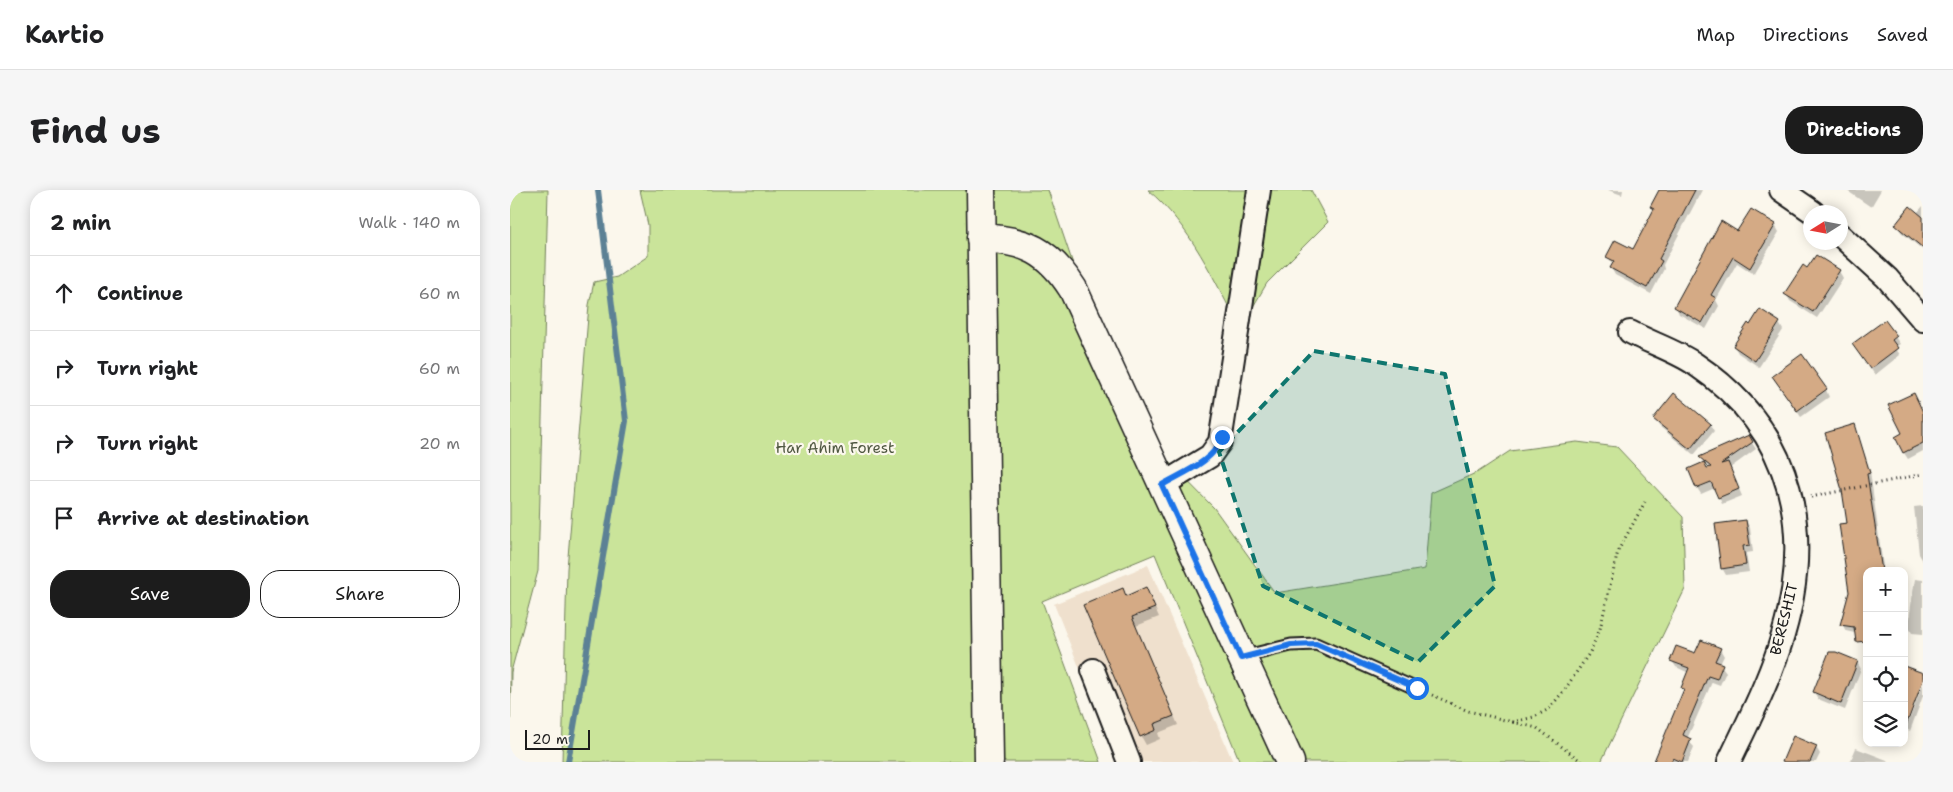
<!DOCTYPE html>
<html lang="en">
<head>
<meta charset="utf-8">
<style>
	:root { --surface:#fff; --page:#f6f6f6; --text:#202124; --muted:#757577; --line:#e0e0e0; --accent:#1c1c1c }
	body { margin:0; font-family:"Shantell Sans",sans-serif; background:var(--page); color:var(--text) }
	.controls { position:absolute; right:15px; bottom:15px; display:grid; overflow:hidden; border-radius:10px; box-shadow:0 2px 12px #0003 }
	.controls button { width:45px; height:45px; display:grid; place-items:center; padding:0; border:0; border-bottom:1px solid var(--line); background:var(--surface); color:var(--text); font:25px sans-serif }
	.compass { position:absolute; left:1293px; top:15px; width:45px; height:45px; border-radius:50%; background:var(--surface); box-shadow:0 2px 12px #0003; rotate:259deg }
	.scale { position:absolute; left:15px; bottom:12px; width:65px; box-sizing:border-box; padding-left:5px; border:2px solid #1c1c1c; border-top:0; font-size:14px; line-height:18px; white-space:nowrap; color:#1c1c1c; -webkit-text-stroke:4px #fbf7ec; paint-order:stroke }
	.stop { position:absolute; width:15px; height:15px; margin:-11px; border:4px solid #1a73e8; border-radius:50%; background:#fff }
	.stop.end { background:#1a73e8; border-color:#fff; box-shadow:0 1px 5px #0008 }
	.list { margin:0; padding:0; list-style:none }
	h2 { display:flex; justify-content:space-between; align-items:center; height:65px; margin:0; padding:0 20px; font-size:21px }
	h2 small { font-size:16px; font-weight:400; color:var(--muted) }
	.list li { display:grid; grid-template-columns:32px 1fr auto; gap:15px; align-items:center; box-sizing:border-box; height:75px; padding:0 20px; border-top:1px solid var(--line) }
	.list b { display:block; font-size:19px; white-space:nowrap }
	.list em { font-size:16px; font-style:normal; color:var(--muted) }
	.actions { display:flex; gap:10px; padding:15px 20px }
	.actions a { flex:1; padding:11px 0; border:1px solid var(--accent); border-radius:20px; text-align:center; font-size:18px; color:var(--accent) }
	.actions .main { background:var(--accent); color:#fff }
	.icon { flex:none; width:28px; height:28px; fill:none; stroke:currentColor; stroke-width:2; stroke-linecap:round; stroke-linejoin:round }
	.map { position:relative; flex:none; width:1413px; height:572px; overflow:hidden; border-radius:20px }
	header { display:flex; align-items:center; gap:30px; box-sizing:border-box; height:70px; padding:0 25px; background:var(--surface); border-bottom:1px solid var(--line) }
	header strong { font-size:24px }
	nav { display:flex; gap:28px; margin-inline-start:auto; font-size:18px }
	.intro { display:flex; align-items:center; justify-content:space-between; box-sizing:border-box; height:120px; padding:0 30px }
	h1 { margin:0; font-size:35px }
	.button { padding:12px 22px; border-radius:20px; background:var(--accent); color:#fff; font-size:18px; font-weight:700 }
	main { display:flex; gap:30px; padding:0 30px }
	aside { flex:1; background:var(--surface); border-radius:20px; box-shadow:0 2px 12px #0003 }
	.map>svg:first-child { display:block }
	.built { fill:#efe0cd }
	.green { fill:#cae49a; stroke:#73805b }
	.shadow { fill:#0003 }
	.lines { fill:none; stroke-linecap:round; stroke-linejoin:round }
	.stream { stroke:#5c8195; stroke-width:6 }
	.building { fill:#d4aa85; stroke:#1c1c1c }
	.service-casing { stroke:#1c1c1c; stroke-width:15 }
	.minor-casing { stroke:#1c1c1c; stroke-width:26 }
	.tertiary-casing { stroke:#1c1c1c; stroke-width:31 }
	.secondary-casing { stroke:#1c1c1c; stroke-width:31 }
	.path { stroke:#1c1c1c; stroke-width:3; stroke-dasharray:1 4; stroke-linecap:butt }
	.service { stroke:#fbf7ec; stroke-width:11 }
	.minor { stroke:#fbf7ec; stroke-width:22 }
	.tertiary { stroke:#fbf7ec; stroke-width:28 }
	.secondary { stroke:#fbf7ec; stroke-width:28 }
	.route { stroke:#1a73e8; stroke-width:6 }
	.marked { fill:#0f766e; fill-opacity:0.2; stroke:#0f766e; stroke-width:4; stroke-dasharray:10 6; stroke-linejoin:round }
	.labels { text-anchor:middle; stroke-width:4.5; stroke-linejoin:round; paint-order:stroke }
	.park-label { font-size:15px; fill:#505842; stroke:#fbf7ec }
	.street-label { font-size:15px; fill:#1c1c1c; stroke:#fbf7ec }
</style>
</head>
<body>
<header>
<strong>Kartio</strong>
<nav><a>Map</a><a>Directions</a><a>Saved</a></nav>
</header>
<div class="intro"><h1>Find us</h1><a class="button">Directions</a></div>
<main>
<aside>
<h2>2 min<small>Walk · 140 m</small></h2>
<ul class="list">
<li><svg class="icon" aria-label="ahead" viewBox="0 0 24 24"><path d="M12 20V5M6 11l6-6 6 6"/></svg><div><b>Continue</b></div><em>60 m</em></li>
<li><svg class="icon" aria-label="right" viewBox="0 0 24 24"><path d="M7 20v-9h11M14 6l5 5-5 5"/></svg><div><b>Turn right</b></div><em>60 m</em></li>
<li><svg class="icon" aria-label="right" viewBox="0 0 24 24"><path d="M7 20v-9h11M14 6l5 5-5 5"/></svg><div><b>Turn right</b></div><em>20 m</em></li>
<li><svg class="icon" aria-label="arrive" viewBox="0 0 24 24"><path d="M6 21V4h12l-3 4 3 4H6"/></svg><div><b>Arrive at destination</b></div></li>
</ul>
<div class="actions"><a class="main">Save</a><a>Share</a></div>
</aside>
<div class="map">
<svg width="1413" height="572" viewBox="0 0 1413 572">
	<rect width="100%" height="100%" fill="#fbf7ec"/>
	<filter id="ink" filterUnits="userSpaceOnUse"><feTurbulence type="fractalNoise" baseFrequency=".02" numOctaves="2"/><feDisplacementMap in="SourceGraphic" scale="10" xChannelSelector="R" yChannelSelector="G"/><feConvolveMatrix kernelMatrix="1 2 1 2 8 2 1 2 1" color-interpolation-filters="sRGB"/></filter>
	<g filter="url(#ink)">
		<path class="built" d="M638,375L723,572H607L544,414Z"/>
		<g class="green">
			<path d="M0,0H38L28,381L1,482L0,539Z"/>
			<path d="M130,0H538L587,145L649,262L704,318L765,403L915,379L921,303L968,282L1000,261L1067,252L1107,257L1173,327L1175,399L1091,572H730L645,364L532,411L591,572H52L57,379L79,115L84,92L107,87L138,66V35Z"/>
			<path d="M638,0H801L818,32L757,93L730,139C705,91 680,35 638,0Z"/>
		</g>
		<g class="shadow">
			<path d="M1098,0H1113L1112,5Z"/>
			<path d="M1150,0H1192L1153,75L1154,79L1141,104L1105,85L1101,78L1103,74L1098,67L1123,60L1144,21L1141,17Z"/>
			<path d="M1336,0H1371L1361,17Z"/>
			<path d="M1413,16V60L1391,42L1387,35L1407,23Z"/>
			<path d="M1265,35L1269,42L1244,84L1227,73L1206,110L1209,116L1196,139L1169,124L1166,117L1228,43Z"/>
			<path d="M1297,80L1329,81L1333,88L1307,128L1280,111L1276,104Z"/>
			<path d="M1374,131L1390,154L1385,157L1390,165L1365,185L1348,161Z"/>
			<path d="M1269,133L1273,140L1249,177L1228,163L1224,156L1241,137Z"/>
			<path d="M1268,193L1316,200L1319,207L1291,227Z"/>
			<path d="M1413,223V261L1398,269L1394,263V244Z"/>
			<path d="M1145,229L1200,234L1204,241L1184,265L1149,236Z"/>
			<path d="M1345,236L1360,281L1373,376L1343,379L1357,446L1336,441L1332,434L1340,402L1338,334Z"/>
			<path d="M1238,247L1246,259L1220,278L1232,306L1212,314L1205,298L1191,304L1187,298L1197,280L1200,279L1190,267Z"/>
			<path d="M1413,316V371L1409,364L1404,317Z"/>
			<path d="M1236,331L1240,338L1243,362L1236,363L1239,382L1216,385L1212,378Z"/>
			<path d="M1405,389L1413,390V444L1402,443L1398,436Z"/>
			<path d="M612,400L617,407H640L649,427L626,436L668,535L648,543L650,549L636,555L631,546Z"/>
			<path d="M1210,459L1214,466L1210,474L1216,482L1210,495L1202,492L1177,549L1184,557L1178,572H1145L1175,501L1173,497L1179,483L1166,477L1162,471Z"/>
			<path d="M1347,472L1351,479L1335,520L1308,509L1304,502Z"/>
			<path d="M1413,494V506L1400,541L1396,539Z"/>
			<path d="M1306,557L1310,564L1306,572H1274Z"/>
			<path d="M1346,558L1377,570L1378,572H1340Z"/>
		</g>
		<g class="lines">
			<path class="stream" d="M58,572L116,231L88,0"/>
		</g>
		<g class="building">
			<path d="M1149,0H1185L1149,69L1152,71L1137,98L1100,78L1104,71L1096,67L1105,50L1123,59L1144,19L1140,17Z"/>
			<path d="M1400,16L1413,27V58L1385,35Z"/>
			<path d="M1241,19L1266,34L1240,78L1223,67L1201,105L1206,108L1192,133L1164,117L1211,31L1227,41Z"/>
			<path d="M1306,65L1330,80L1303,122L1274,104L1293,75L1297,78Z"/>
			<path d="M1250,119L1270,132L1245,171L1223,156L1238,133L1240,135Z"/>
			<path d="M1375,130L1387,146L1382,150L1388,158L1360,179L1342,154Z"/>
			<path d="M1292,164L1317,199L1287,221L1262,186Z"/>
			<path d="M1164,203L1201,234L1180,259L1143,229Z"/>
			<path d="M1404,203L1413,222V253L1393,263L1385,247L1392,243L1378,215Z"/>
			<path d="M1345,234L1360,283L1357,284L1372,381H1357V451L1346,452L1344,437L1330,435L1339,402L1329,334L1337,333L1332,300L1315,243Z"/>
			<path d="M1239,245L1243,252L1211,274L1218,272L1229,299L1208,308L1201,292L1186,298L1178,279L1194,272L1197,278L1201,277L1189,267Z"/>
			<path d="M1236,330L1240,355L1233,356L1236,375L1211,379L1205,334Z"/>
			<path d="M636,397L645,418L622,427L664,526L644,534L646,540L630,547L573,415L613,398L616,406Z"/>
			<path d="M1191,450L1211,458L1205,471L1213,474L1207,489L1198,486L1173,545L1181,549L1172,572L1163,568L1161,572H1147L1144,571L1174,499L1171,498L1179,478L1160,471L1166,456L1185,463Z"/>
			<path d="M1319,462H1326L1348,471L1331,514L1303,502Z"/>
			<path d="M1394,476L1413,483V490L1396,536L1394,535Z"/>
			<path d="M1283,546L1307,556L1300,572H1272Z"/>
		</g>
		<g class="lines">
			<defs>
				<path id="service" d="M732,467L781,455L806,454L907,499"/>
				<g id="minor">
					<path d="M1271,0L1303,22"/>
					<path d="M1330,45L1377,88L1413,130"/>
					<path d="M1120,142C1141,153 1166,161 1185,174C1286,242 1306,346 1269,458C1256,497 1237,534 1219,572"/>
					<path d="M652,295L700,266L710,252L749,0"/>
					<path d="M583,480L619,572"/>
				</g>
				<path id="tertiary" d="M471,48C516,50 539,61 563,99L780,572"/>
				<path id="secondary" d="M471,0L479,572"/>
			</defs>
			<use href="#service" class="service-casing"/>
			<use href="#minor" class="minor-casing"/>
			<use href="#tertiary" class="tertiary-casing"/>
			<use href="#secondary" class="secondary-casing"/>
			<g class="path">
				<path d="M1301,307L1413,284"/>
				<path d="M922,505L958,521L1003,532L1024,527L1039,519L1056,498L1080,462L1090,439L1108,361L1135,312"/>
				<path d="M1003,532L1027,538L1072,572"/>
			</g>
			<use href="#service" class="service"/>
			<use href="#minor" class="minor"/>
			<use href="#tertiary" class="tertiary"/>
			<use href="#secondary" class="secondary"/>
		</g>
	</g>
	<g class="lines" filter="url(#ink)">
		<path class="route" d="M712,247C705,271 672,283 652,295L731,468L781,455L806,454L907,498"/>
	</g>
	<path class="marked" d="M804,161L935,184L985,396L908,472L753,396L709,262Z"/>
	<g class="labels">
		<g class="park-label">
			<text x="325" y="263">Har Ahim Forest</text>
		</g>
		<g class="street-label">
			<text transform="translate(1274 429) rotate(-76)" y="5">BERESHIT</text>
		</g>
	</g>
</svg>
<div class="controls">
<button>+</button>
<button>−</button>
<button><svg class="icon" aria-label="locate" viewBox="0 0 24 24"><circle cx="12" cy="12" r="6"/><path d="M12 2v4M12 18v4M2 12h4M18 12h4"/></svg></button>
<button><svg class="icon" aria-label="layers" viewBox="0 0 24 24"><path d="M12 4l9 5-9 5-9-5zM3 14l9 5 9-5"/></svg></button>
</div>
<svg class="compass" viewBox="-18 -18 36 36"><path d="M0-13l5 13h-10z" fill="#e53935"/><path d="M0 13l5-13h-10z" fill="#757577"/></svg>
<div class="scale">20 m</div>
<div class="stop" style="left:907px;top:498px"></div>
<div class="stop end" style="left:712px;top:247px"></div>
</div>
</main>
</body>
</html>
